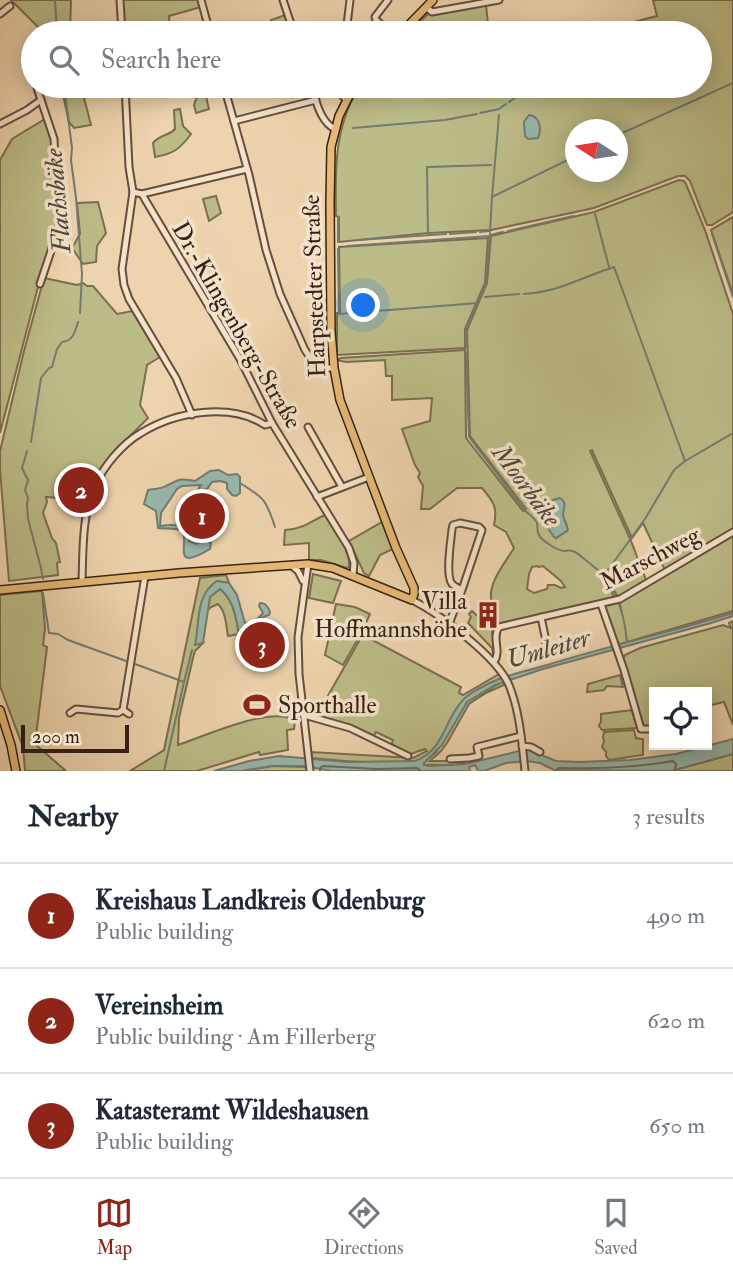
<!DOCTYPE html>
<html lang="en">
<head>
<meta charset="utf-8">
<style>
	:root { --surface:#fff; --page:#f2f2f3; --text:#1f2937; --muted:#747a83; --line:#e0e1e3; --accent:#8f2418 }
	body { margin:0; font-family:"IM FELL Double Pica",serif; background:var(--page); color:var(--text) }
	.controls { position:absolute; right:21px; bottom:21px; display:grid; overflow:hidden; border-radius:0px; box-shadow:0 4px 18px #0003 }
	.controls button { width:63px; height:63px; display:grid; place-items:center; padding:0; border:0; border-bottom:2px solid var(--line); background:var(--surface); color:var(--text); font:35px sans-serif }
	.compass { position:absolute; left:565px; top:119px; width:63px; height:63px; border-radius:50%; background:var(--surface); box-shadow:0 4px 18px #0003; rotate:282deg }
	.scale { position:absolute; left:21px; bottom:18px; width:108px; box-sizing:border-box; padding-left:7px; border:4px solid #382217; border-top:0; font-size:19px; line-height:24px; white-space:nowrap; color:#382217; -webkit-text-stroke:5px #f4e3ca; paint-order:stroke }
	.you { position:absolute; left:364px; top:306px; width:24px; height:24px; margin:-18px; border:5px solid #fff; border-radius:50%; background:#1a73e8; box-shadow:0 0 0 10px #1a73e833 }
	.badge { display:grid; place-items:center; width:46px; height:46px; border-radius:50%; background:var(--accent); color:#fff; font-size:23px; font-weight:700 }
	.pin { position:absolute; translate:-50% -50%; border:4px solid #fff; box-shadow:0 2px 7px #0006 }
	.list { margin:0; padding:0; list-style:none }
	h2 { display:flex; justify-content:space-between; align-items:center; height:91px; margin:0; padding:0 28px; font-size:30px }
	h2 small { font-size:23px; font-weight:400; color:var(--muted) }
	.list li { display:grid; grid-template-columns:46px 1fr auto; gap:21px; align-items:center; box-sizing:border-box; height:105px; padding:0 28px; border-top:2px solid var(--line) }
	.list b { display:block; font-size:26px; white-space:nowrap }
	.list p { margin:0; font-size:23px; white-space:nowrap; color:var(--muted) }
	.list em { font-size:23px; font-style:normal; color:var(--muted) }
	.icon { flex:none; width:38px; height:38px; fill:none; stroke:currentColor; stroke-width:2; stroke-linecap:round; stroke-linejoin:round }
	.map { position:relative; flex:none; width:733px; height:771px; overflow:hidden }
	.search { position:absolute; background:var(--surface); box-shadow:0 4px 18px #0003; left:21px; right:21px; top:21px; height:77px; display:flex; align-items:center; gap:18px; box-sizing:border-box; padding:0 24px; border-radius:38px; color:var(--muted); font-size:26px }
	.sheet { height:406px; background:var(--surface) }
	nav { display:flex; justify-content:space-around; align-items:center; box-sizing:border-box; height:98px; border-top:2px solid var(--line); background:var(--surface); font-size:19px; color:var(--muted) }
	nav a { display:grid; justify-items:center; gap:4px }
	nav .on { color:var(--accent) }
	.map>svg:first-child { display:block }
	.green { fill:#bcbc88; stroke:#7a6f50; stroke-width:2; fill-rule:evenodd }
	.water { fill:#99b8ad; stroke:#727c71; stroke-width:2 }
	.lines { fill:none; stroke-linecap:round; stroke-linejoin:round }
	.shore { stroke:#686d62; stroke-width:2 }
	.stream { stroke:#727c71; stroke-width:2 }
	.minor-casing { stroke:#664e3d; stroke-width:9 }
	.major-casing { stroke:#382217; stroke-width:10 }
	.minor { stroke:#f4e3ca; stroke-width:5 }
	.major { stroke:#e7ba77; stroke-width:7 }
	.labels { text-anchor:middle; stroke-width:7; stroke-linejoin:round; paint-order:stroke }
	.street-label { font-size:24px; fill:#382217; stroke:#f4e3ca }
	.poi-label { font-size:24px; fill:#382217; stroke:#f4e3ca; text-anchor:end }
	.water-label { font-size:26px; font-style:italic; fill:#50483c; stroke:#f4e3ca }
</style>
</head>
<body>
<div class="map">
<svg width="733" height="771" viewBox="0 0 733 771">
	<rect width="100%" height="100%" fill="#eed4ae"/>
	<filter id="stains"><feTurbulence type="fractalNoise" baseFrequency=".00286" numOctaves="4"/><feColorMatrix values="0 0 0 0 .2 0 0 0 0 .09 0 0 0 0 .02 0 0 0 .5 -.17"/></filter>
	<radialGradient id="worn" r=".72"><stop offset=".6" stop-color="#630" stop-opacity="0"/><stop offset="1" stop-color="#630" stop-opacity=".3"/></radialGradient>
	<g class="green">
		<path d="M11,0H71L70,33H44Z"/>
		<path d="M121,0H199L201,7L169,16L170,33H164L163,30L150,33H123Z"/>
		<path d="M653,0H733V212L712,225H707L690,181L685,176H678L594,208L491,230L428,233L339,242V217L336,216C335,170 334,126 360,86H700V33H591L657,16ZM576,130H618V172H576Z"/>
		<path d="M486,5L489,33H408L429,13Z"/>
		<path d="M285,15L291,33H279L277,29L275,30L271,20Z"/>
		<path d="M61,86H81L91,125L74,128L69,122Z"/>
		<path d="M205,92L209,109L196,113L194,105L198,94Z"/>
		<path d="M180,109L183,126L191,134C180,149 173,154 155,157L153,143C162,133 168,137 175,129L174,110Z"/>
		<path d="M45,119L53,140L58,226L39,283L0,433V160L12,139Z"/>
		<path d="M679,180L684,181L686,184L705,230L733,314V529L665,570L643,523L632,538L592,450L590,451L631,541L646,580L625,594L618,597L604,574L600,573L612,592L614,598L549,612L496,626L492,632L495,652L493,653L492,648L468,623L471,617L469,614L472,611L486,624L492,626L498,616L496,604L492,603C486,585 505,563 514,548L506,532L494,525C498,507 493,501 482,488H457L430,509H421L423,486L418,477L420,473L415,465L402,429L430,421L432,398L392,400V376H386L385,360L346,362L336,360L341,358L465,350L466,438L523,511L526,509L470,436L467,330L487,283L491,236L594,212ZM559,498C567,511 561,506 563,517C565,523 568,525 567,531L556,538L543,506ZM537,566L539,567L543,566L561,581L565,587L561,588L555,585H548L547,589L534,593L527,589L529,574L532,567Z"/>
		<path d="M216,196L221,213L209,221L203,199Z"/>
		<path d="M98,202L106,233L97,246L96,262L83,264L72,248L80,234L77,203Z"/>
		<path d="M733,217V294L711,230Z"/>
		<path d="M488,238L485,283L465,329V348L337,355V313H340L339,247Z"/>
		<path d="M44,278L77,285L83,283L87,286H93L117,314L132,311L160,357L147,365L140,405L148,418C124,442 96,467 86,501L46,497L47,502L43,513L52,538L56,543L60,562L57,563L58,575L9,581L0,470V451L24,351Z"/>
		<path d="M325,515C333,527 352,552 349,567L347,568L321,560H309V543L284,545L285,530C301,530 311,521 325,515Z"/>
		<path d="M382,522L393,549L380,555L369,576L364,573L349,541Z"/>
		<path d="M733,535V611L617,645L604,606L606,605L618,602L622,612L619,601Z"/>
		<path d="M313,574L341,581L333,603L309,598Z"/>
		<path d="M226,575L229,583L217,581C196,595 200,622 196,644L203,643L195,651L193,658L179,718L178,745C202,737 274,704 295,721L294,729L287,730L288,750L260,755L259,752L197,771H130L164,750L200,578Z"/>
		<path d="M220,589C234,600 236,618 239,634L228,636C226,625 226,612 218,604L211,607L207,611L210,597Z"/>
		<path d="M42,591L45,629L43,645L47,647L35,744L66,771H25L23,747L0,686V595Z"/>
		<path d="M336,604L355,607L370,614L362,632L343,665L325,655Z"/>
		<path d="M733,621V725L724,702L707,706V692H654V728H645C637,717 634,701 633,688H630L623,659L625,655L640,648L723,625L731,628L729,623Z"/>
		<path d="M362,636H365L461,687L459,693L463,695L499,674L502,678C486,684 467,694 457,708C445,726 441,750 420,760C412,763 402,762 393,762C366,763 339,761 312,758L311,752L413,758L427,751L425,749L408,755L391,747L393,740L376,732L373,737L350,726L317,715Z"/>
		<path d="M620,675L623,687L607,686L604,690L587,692L588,684Z"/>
		<path d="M504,681L506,684L486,693L469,704L447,743L441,751L430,761H465V763L455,765H424L423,763L436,752L467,702Z"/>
		<path d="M632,710L637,728L602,730L599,726L601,721V714Z"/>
		<path d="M634,730L636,738L643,739V755L609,760L606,756V752L602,747L604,741L603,737L604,732Z"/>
		<path d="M733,754V771H671Z"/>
		<path d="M272,766L306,767V771H241Z"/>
	</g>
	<g class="water">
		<path d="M529,115C540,116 542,129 538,138L528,139L525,136L524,122Z"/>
		<path d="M219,470L228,475L237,474L240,477V493L236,496L232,495L227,489V483L221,481L212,482L207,489L203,490L201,497H198L197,491L201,485L182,486L177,489L161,513L160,526C174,524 187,523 189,541L196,544L203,540H208L211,543L210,549C167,575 193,537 180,530C175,528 164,529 158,528L156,511L144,504L148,490C154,489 161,489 166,486C179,479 180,478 195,481L210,471Z"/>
		<path d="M560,498C568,503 563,507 563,515C564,520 567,525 568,530L556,538L554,537C549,530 537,514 544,505C546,502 556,499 560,498Z"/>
		<path d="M217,581L229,583L237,595L245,623C254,623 258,619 263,613L259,606L260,603C266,603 268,607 270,612L269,615C261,617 255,623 246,626L247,633L243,636L239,634C236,618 234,600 220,589L210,597L203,643L195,645C200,622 195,595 217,581Z"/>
		<path d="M733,613V616L711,623L543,669L495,685L467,702L442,745L424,763V765L430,766L466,764L527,749L556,761L579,762L630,760L676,754L733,739V754L671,771L554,770L540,763L527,761L506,763L484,771H478L475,765L469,767L470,771H332L304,766H272L241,771H214L249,761L279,756L347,762L415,761C444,751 444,720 463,700C470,692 481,688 490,683C508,674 528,671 547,665C608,646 671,632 733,613Z"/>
	</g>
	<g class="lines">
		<g class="shore">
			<path d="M320,771V768L323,766L377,769L417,768L421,771"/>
			<path d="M555,771L559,768C597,769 634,768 673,761L676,764L675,771"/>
		</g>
		<g class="stream">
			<path d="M55,0L57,33"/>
			<path d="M64,86L72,148L71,160L76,198L82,274L80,313"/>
			<path d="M509,102L532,86"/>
			<path d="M480,113L499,109L506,104"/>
			<path d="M353,128L445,120L477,114"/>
			<path d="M618,135L733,83"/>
			<path d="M492,197L499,115"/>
			<path d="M595,214L609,267"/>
			<path d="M338,217V242"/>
			<path d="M508,231L573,216"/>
			<path d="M480,232L489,231"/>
			<path d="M490,232L492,197L576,156"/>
			<path d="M450,234L476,232"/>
			<path d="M712,234L733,297"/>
			<path d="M428,235L427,167L491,165"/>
			<path d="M490,235L503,232"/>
			<path d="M359,240L446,234"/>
			<path d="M347,246L490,236"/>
			<path d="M338,249L339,314L478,303"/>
			<path d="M524,294C559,292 582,277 614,267L685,461"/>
			<path d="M485,297L519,294"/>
			<path d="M466,347V329L486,283L490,234"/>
			<path d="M466,352L469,437L525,511C529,514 535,518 537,523C538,528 536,533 541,538C545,542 558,551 564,551C570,551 569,549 575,552C579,554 584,559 588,562C615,581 624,610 627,642"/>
			<path d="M31,442L41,378L49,368L52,367L57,349L62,342C73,341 75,332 78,322"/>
			<path d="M27,451L22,468L28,480L25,490L28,498L27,505L28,519L41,568L43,579"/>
			<path d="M240,483C264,498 266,499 275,527"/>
			<path d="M605,574L645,519L674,470L685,461L733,433"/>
			<path d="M43,593L49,633L58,634L68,640L126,661"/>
			<path d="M135,664L184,682L164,771"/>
			<path d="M184,682L192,650"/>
		</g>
		<defs>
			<g id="minor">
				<path d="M120,0L122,33"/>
				<path d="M201,0L210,33"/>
				<path d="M283,0L294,33"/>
				<path d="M388,0L375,17L376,20L391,33"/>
				<path d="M426,7L432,12L499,0"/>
				<path d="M0,14L10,6"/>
				<path d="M346,33L350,0"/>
				<path d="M125,86L129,167L133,192L122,269L124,285L129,299L176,378L192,415"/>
				<path d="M224,86L249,175L266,250L280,294L305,350L316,366L320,368H334"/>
				<path d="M311,86C316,100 320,122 335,129"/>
				<path d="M339,86V91L346,100"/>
				<path d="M37,88L54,139L59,227L40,284"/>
				<path d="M234,121L316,100"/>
				<path d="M0,124L27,110L41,100"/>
				<path d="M133,192L142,194L146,201L240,359L272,423L349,548L354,563L353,575"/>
				<path d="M142,194L247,169"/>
				<path d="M308,427L342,487"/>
				<path d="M317,497L369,477"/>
				<path d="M308,564L298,637L299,674L310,771"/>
				<path d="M291,565L298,571L303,581"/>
				<path d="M82,582C83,550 82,514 95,485C104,466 122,444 141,433C175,412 230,402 265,425L272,423"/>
				<path d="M412,600C440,614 497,657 509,685C520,712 522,743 525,771"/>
				<path d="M601,604L624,670L641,729H654"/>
				<path d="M541,617L546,641L545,647"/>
				<path d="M449,624L462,590C460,589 453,585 452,584C445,575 451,541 452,529L453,525L460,523L479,527L482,530L462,590"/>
				<path d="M494,662C502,651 491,638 499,627L620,599L733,532"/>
				<path d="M70,713L76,709L118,713L123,710"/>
				<path d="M129,714L123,710L145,576"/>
				<path d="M304,715L350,728L408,756"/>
				<path d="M522,746L531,747L540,752"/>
				<path d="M450,759L469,758L479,756L477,747L521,736"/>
			</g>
			<g id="major">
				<path d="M401,33L433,0"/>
				<path d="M0,590L179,573L308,564L333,568L412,600L414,594V588L396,548L340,400L334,368L331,331L330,203L331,147L339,116L354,86"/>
				<path d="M0,710L11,745L16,771"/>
			</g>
		</defs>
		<use href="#minor" class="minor-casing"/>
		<use href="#major" class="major-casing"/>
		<use href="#minor" class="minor"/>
		<use href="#major" class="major"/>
	</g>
	<defs>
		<symbol id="building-bare" viewBox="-9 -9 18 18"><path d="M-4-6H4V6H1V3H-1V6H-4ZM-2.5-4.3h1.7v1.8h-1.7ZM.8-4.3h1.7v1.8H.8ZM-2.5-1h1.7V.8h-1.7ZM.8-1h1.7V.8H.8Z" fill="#8f2418" stroke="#f4e3ca" stroke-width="2.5" paint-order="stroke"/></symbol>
		<symbol id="stadium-bare" viewBox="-9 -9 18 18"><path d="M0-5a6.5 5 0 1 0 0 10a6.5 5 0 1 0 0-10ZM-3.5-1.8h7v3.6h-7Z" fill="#8f2418" stroke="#f4e3ca" stroke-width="2.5" paint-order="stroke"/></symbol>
	</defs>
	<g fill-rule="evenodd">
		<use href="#building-bare" x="469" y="596" width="38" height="38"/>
		<use href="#stadium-bare" x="238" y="686" width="38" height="38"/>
	</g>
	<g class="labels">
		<g class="street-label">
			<text transform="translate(314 286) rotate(-92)" y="8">Harpstedter Straße</text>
			<text transform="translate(237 325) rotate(60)" y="8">Dr.-Klingenberg-Straße</text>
			<text transform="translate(650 558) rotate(-28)" y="8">Marschweg</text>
		</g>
		<g class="poi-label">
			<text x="467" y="609">Villa<tspan x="467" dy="28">Hoffmannshöhe</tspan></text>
			<text x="278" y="713" text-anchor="start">Sporthalle</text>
		</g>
		<g class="water-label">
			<text transform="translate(57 201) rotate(-95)" y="9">Flachsbäke</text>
			<text transform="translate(527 485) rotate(53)" y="9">Moorbäke</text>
			<text transform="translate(548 648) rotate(-16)" y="9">Umleiter</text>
		</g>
	</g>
	<rect width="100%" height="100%" filter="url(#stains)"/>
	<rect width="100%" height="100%" fill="url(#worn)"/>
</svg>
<div class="controls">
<button><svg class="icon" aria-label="locate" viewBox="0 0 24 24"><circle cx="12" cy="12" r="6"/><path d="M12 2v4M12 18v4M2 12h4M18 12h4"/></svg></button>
</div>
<svg class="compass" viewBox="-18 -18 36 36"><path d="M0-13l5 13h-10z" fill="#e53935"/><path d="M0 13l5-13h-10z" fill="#747a83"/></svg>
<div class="scale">200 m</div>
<div class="you"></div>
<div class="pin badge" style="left:202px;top:516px">1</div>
<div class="pin badge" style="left:81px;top:490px">2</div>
<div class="pin badge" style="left:262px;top:645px">3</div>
<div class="search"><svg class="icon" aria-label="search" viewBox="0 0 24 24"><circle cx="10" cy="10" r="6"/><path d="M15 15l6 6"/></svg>Search here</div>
</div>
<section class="sheet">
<h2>Nearby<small>3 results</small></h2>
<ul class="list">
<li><span class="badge">1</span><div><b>Kreishaus Landkreis Oldenburg</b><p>Public building</p></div><em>490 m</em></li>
<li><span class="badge">2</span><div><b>Vereinsheim</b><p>Public building · Am Fillerberg</p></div><em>620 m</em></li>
<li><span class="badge">3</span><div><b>Katasteramt Wildeshausen</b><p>Public building</p></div><em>650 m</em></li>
</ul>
</section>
<nav>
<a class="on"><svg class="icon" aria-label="map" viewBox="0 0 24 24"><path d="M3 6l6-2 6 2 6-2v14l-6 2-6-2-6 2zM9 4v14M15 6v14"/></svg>Map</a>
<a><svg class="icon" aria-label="directions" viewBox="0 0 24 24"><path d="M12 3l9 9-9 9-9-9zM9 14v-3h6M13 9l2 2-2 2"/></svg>Directions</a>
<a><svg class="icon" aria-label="saved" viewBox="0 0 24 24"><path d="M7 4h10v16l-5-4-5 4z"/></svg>Saved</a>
</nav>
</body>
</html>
